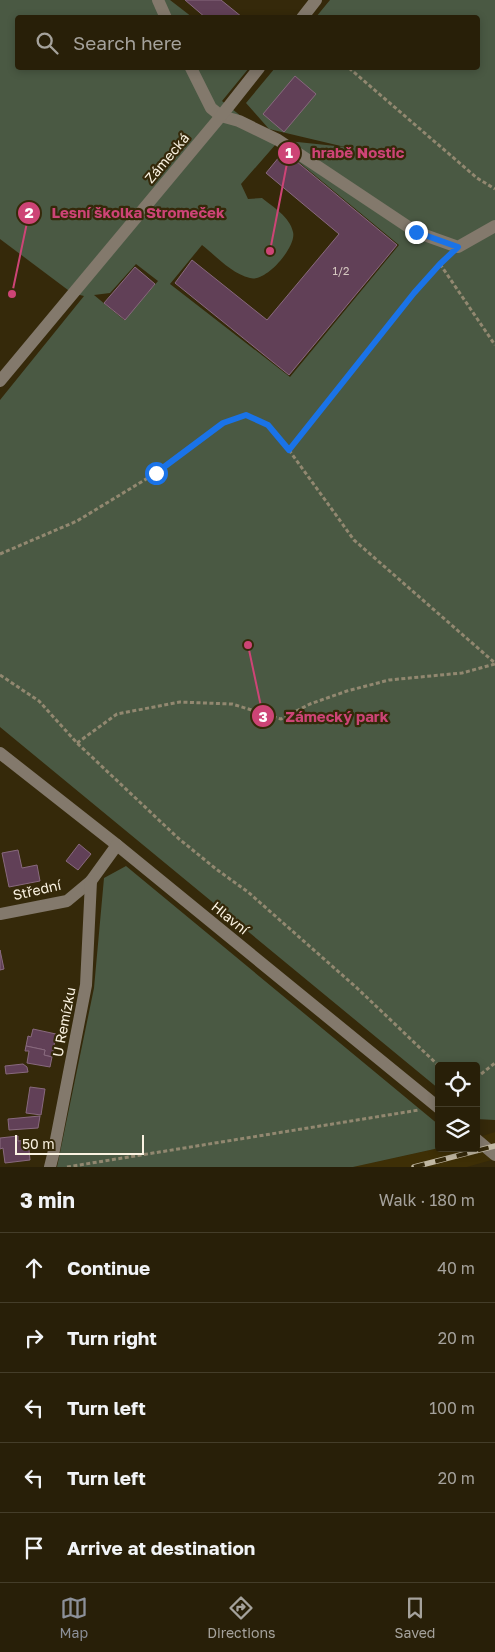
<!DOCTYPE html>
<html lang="en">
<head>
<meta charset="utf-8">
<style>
	:root { --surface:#281f08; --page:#302712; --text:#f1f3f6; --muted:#a5a29c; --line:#443d29; --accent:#8c9099 }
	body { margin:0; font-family:"Golos Text",sans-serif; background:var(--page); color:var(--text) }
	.controls { position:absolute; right:15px; bottom:15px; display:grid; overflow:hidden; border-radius:5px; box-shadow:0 2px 8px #0003 }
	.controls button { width:45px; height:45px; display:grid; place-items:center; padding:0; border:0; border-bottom:1px solid var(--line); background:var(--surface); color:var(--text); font:25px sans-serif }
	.scale { position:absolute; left:15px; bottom:12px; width:129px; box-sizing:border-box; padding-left:5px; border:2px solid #fbf3e2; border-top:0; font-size:14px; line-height:18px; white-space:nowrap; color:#fbf3e2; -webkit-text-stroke:4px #35290a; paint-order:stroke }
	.stop { position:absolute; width:15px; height:15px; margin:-11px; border:4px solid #1a73e8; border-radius:50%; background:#fff }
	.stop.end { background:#1a73e8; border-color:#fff; box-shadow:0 1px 5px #0008 }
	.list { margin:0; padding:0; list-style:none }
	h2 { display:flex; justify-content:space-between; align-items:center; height:65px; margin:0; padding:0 20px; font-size:21px }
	h2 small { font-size:16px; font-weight:400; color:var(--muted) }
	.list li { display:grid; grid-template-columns:32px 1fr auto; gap:15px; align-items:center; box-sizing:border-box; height:70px; padding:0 20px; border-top:1px solid var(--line) }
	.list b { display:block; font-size:19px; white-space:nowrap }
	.list em { font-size:16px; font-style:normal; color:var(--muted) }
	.icon { flex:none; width:28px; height:28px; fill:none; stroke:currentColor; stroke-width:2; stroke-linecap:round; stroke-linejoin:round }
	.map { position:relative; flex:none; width:495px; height:1167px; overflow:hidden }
	.search { position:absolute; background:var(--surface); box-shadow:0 2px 8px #0003; left:15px; right:15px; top:15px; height:55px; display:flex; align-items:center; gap:12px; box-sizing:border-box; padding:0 18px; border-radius:5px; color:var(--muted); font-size:19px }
	.sheet { height:415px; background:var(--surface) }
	nav { display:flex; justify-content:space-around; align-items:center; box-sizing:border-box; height:70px; border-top:1px solid var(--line); background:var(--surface); font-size:14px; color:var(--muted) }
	nav a { display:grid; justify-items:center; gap:2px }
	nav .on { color:var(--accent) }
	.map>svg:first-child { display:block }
	.built { fill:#3e2f06 }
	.green { fill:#4a5943; fill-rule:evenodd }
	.building { fill:#614057; stroke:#88697e }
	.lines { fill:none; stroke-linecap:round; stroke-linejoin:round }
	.path { stroke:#928870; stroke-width:3; stroke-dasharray:4 2.5; stroke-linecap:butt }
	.minor { stroke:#83796c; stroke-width:12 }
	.rail-casing { stroke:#c0b7a2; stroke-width:5.5 }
	.rail { stroke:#35290a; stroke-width:4; stroke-dasharray:11; stroke-linecap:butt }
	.route { stroke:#1a73e8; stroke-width:6 }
	.labels { text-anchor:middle; stroke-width:4.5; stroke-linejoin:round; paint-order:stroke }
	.number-label { font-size:11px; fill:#d4c6bf }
	.street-label { font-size:14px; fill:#fbf3e2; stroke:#35290a }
	.leader { fill:none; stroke:#cd4476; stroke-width:2 }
	.callout-dot { fill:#cd4476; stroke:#35290a; stroke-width:2 }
	.mark-label { font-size:15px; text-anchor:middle; font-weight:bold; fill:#fff }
	.callout-label { font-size:15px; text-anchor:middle; font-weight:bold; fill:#cd4476; stroke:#35290a; stroke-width:4.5; stroke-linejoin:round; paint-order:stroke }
</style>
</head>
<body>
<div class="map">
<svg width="495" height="1167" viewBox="0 0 495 1167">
	<rect width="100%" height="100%" fill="#35290a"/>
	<path class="built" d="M495,1132V1159L467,1167H353L439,1148H476V1138Z"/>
	<g class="green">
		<path d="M0,0H170L192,17L18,18V68H249L222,101L276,144L241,184L248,199L262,198C273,207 290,217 293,232C297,246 266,283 250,278C232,274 216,256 202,245L170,284L290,377L399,245L283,149L288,141L345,147L269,129L246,103L275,68H478V18L316,17L330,0H495V1120L476,1119V1066H439V1089L0,727V400L84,296L72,293L0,239ZM136,264L158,281L124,320L94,295L110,293Z"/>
		<path d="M126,866L439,1125V1148L353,1167H57L94,988L104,878Z"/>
	</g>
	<g class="building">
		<path d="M185,0H221L242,17L206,18Z"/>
		<path d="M295,76L316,94L284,132L263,114Z"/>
		<path d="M284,151L397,245L289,375L175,283L192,260L267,320L339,234L266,173Z"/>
		<path d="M135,267L155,284L125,320L104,303Z"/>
		<path d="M79,844L91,854L78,870L66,861Z"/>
		<path d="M18,850L22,868L37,865L40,881L9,887L2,853Z"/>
		<path d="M0,950L4,969L0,970Z"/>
		<path d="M33,1029L56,1034L52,1057L44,1055L45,1050L26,1046L28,1036L31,1037Z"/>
		<path d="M26,1046L45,1050L44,1055L52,1057L50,1067L27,1063L29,1051H25Z"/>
		<path d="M23,1064L27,1067L28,1072L6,1074L5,1066Z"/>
		<path d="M30,1087L45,1089L41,1115L26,1113Z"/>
		<path d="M40,1116L38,1128L9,1130L8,1119Z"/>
		<path d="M18,1136V1141L28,1140L30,1160L5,1163L3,1148L0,1149V1138Z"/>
	</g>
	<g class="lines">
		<g class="path">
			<path d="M349,68L477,178L495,189"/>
			<path d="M440,264L495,345"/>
			<path d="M289,450L354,540L495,663"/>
			<path d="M0,554L77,521L156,473L223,423L246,415L268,425L289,450L414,293L447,258"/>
			<path d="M0,675L39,701L77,743L178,838L216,869L248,892L357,988L439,1066"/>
			<path d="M77,743L117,714L180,702L232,704L281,719L310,704L347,691L389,680L462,673L495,664"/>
			<path d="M476,1078L495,1063"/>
			<path d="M67,1167L419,1110"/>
		</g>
		<g class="minor">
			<path d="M158,0L166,18"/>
			<path d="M302,18L316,0"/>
			<path d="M191,68L211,108L221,116L239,121L278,140L416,232L458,247L495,226"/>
			<path d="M0,381L221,116L259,68"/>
			<path d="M0,753L117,845L439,1108"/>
			<path d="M0,914L67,901L91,881L117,845"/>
			<path d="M476,1139L495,1155"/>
			<path d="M50,1167L53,1155L86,985L91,881"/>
		</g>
		<defs>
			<path id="rail" d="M414,1167L495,1146"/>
		</defs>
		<use href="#rail" class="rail-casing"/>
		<use href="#rail" class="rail"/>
	</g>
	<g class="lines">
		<path class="route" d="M156,473L223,423L246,415L268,425L289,450L414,293L440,264L458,247L416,232"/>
	</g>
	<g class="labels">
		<g class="number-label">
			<text x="341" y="275">1/2</text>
		</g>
		<g class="street-label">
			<text transform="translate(167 158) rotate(-50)" y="5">Zámecká</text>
			<text transform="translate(37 890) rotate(-13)" y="5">Střední</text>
			<text transform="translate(230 918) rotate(39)" y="5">Hlavní</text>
			<text transform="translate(64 1022) rotate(-79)" y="5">U Remízku</text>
		</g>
	</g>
	<path class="leader" d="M270 251L289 153M12 294L29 213M248 645L263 716"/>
	<g class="callout-dot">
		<circle cx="270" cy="251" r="5"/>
		<circle cx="12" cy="294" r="5"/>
		<circle cx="248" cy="645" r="5"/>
		<circle cx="289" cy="153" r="12"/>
		<circle cx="29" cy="213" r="12"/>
		<circle cx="263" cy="716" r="12"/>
	</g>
	<g class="mark-label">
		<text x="289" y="158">1</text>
		<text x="29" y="218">2</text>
		<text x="263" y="722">3</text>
	</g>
	<g class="callout-label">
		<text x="358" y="158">hrabě Nostic</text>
		<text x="138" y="218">Lesní školka Stromeček</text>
		<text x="337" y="722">Zámecký park</text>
	</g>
</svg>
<div class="controls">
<button><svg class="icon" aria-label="locate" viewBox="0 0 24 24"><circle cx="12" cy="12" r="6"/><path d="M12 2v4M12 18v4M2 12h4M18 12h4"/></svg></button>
<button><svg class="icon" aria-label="layers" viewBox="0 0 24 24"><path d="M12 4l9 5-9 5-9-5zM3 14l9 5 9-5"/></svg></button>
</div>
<div class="scale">50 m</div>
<div class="stop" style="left:156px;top:473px"></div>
<div class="stop end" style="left:416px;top:232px"></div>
<div class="search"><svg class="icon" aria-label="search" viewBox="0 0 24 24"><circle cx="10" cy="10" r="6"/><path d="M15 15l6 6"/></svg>Search here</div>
</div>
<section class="sheet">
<h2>3 min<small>Walk · 180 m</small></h2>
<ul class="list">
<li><svg class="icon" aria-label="ahead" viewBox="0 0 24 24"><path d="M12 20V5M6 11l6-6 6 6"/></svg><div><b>Continue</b></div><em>40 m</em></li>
<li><svg class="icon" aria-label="right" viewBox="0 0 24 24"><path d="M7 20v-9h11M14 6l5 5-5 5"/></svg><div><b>Turn right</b></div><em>20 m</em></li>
<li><svg class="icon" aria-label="left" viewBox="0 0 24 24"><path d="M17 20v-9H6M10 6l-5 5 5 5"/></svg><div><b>Turn left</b></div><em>100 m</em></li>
<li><svg class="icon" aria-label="left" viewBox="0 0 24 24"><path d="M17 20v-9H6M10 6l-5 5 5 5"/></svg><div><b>Turn left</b></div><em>20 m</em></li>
<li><svg class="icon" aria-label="arrive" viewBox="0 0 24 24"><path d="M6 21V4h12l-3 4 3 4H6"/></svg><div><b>Arrive at destination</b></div></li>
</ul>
</section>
<nav>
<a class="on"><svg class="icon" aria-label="map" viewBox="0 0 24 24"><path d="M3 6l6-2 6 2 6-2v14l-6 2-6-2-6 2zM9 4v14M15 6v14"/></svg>Map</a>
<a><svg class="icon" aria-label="directions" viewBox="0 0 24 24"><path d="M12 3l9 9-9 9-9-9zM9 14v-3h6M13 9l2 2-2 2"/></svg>Directions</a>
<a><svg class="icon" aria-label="saved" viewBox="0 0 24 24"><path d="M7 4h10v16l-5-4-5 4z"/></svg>Saved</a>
</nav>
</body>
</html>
